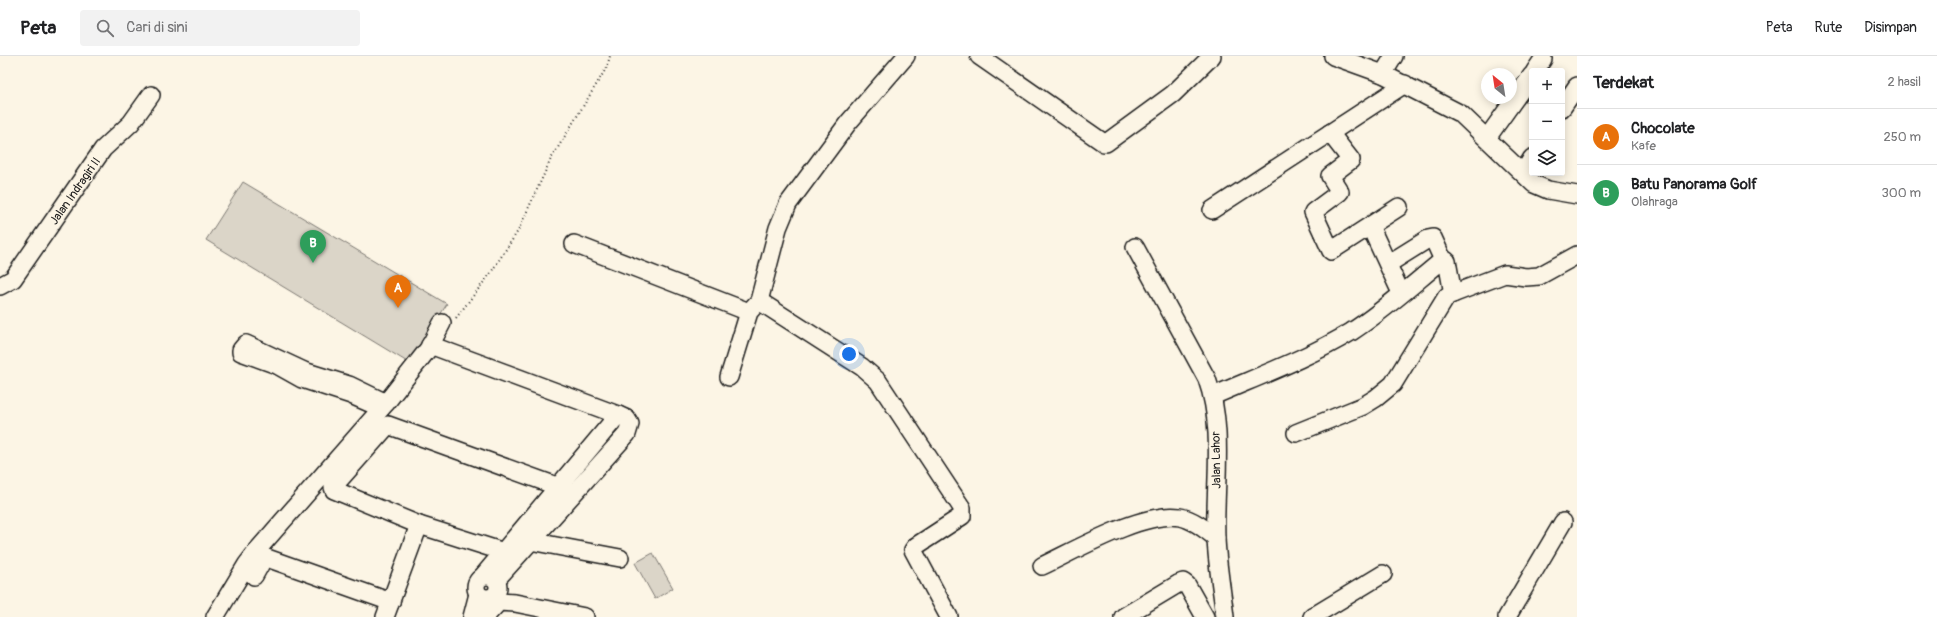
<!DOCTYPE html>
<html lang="id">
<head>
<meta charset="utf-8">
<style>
	:root { --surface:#fff; --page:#f2f2f2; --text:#202124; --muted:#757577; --line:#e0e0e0; --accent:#1f6fb2 }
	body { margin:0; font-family:Pangolin,sans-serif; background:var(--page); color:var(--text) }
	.controls { position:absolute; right:12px; top:12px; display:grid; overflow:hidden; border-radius:4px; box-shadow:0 2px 10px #0003 }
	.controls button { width:36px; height:36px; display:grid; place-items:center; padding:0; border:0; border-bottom:1px solid var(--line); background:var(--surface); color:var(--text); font:20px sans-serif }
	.compass { position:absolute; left:1481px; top:12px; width:36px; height:36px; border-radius:50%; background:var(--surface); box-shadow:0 2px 10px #0003; rotate:330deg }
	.you { position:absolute; left:849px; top:298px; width:14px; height:14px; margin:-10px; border:3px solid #fff; border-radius:50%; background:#1a73e8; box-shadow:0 0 0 6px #1a73e833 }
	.badge { display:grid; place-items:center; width:26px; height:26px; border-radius:50%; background:var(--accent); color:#fff; font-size:13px; font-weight:700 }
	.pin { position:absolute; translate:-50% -33px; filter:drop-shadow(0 1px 2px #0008) }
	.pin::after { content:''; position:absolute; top:21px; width:14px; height:12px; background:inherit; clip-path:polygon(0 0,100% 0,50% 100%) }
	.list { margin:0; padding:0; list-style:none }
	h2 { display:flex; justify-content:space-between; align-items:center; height:52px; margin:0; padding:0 16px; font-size:17px }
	h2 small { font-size:13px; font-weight:400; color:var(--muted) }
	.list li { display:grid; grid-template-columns:26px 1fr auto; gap:12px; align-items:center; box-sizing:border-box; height:56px; padding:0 16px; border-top:1px solid var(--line) }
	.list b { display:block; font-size:15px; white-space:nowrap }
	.list p { margin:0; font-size:13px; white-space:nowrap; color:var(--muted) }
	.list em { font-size:13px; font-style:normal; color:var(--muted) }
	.icon { flex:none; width:22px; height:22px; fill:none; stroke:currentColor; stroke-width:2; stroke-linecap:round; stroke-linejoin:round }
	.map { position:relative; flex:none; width:1577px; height:561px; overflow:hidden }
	header { display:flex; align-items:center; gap:24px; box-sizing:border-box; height:56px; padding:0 20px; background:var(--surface); border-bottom:1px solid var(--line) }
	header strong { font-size:19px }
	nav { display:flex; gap:22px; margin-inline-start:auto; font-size:14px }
	.search { width:280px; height:36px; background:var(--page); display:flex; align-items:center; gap:10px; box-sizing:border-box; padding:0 14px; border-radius:4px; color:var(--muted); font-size:15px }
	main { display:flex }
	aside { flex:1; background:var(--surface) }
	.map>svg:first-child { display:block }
	.green { fill:#dbd5c8; stroke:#7c7872 }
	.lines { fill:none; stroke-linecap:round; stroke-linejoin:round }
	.minor-casing { stroke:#1c1c1c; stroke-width:20 }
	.path { stroke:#1c1c1c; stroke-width:2; stroke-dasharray:1 3; stroke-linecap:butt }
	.minor { stroke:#fcf5e5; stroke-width:17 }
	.labels { text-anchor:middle; stroke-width:3; stroke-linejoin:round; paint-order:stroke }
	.street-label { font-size:12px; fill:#1c1c1c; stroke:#fcf5e5 }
</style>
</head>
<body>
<header>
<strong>Peta</strong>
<div class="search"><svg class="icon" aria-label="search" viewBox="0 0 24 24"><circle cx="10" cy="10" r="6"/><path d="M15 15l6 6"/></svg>Cari di sini</div>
<nav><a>Peta</a><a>Rute</a><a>Disimpan</a></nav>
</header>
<main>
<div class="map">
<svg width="1577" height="561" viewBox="0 0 1577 561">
	<rect width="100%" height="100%" fill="#fcf5e5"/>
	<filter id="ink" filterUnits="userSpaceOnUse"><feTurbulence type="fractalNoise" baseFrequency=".025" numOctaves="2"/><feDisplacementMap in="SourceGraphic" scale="8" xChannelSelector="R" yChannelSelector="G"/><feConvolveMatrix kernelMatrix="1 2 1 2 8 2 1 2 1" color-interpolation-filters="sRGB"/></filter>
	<g filter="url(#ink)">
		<g class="green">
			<path d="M243,126L447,248L409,307L206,184Z"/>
			<path d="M653,497L673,532L655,543L635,507Z"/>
		</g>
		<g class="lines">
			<defs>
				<g id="minor">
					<path d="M979,0L1104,87H1106L1173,38L1212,0"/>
					<path d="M1333,0L1383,18L1461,58L1534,128L1548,134L1577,139"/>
					<path d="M1535,15L1543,3"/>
					<path d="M1383,18L1394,0"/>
					<path d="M1562,52L1577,30"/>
					<path d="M1330,77L1351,104L1330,120L1340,136L1313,156L1331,195L1399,151"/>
					<path d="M1487,82L1532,19"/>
					<path d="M1523,117L1532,102"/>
					<path d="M1212,154L1405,28"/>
					<path d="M1370,170L1401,237"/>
					<path d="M574,188L749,256"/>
					<path d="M1135,191L1207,323C1225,373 1214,430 1216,482C1217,508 1222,535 1225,561"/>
					<path d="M1388,208L1428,183L1433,182L1443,204"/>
					<path d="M0,230L13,223L103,93L131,67L151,39"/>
					<path d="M759,245L862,311L878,325L962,452V460L916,490L913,494L949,561"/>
					<path d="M430,289L618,359L627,363L630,368L627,378L496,524"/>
					<path d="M729,321L749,256L759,245L778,172L788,148L848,67L906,0"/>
					<path d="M1213,340C1259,320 1308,302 1351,276C1384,255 1413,228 1444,203L1447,205L1453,238"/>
					<path d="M381,352L351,339L302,323L277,309L241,296V294L246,288L304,315L349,329L386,347"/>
					<path d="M1296,377L1363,350L1376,342L1393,328L1447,240L1505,218L1526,221L1539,220L1577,199"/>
					<path d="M530,485L620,502"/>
					<path d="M504,496L419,469L334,434L333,431L388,369L573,436"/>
					<path d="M1042,510C1076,494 1143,455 1180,461C1193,463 1206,474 1216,482"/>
					<circle cx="487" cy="531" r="11"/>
					<path d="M254,520L264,502H267L391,546"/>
					<path d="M483,520L618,359"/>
					<path d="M215,561L247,508L260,491L386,347L429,292L442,267"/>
					<path d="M385,561L419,469"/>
					<path d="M472,561L478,538"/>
					<path d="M485,561L499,546L515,547L585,561"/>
					<path d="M1123,561L1178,528L1183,526L1187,529L1205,561"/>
					<path d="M1312,561L1383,518"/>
					<path d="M1507,561L1563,466"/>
				</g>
			</defs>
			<use href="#minor" class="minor-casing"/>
			<path class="path" d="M456,262L490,218L518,175L551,103L607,11L610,0"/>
			<use href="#minor" class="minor"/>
		</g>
	</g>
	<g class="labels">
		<g class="street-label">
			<text transform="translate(75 135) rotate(-55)" y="4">Jalan Indragiri II</text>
			<text transform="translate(1216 404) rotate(-91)" y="4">Jalan Lahor</text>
		</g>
	</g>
</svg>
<div class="controls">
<button>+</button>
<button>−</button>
<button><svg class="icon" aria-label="layers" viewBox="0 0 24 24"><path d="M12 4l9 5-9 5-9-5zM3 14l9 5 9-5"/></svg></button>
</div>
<svg class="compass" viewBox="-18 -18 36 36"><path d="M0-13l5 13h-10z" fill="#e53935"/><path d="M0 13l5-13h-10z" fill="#757577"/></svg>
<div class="you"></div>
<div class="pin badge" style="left:398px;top:252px;background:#e8710a">A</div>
<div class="pin badge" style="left:313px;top:207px;background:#2e9e5b">B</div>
</div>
<aside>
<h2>Terdekat<small>2 hasil</small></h2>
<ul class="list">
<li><span class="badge" style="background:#e8710a">A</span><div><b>Chocolate</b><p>Kafe</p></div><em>250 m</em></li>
<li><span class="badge" style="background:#2e9e5b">B</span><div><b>Batu Panorama Golf</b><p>Olahraga</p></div><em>300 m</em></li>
</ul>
</aside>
</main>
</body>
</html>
